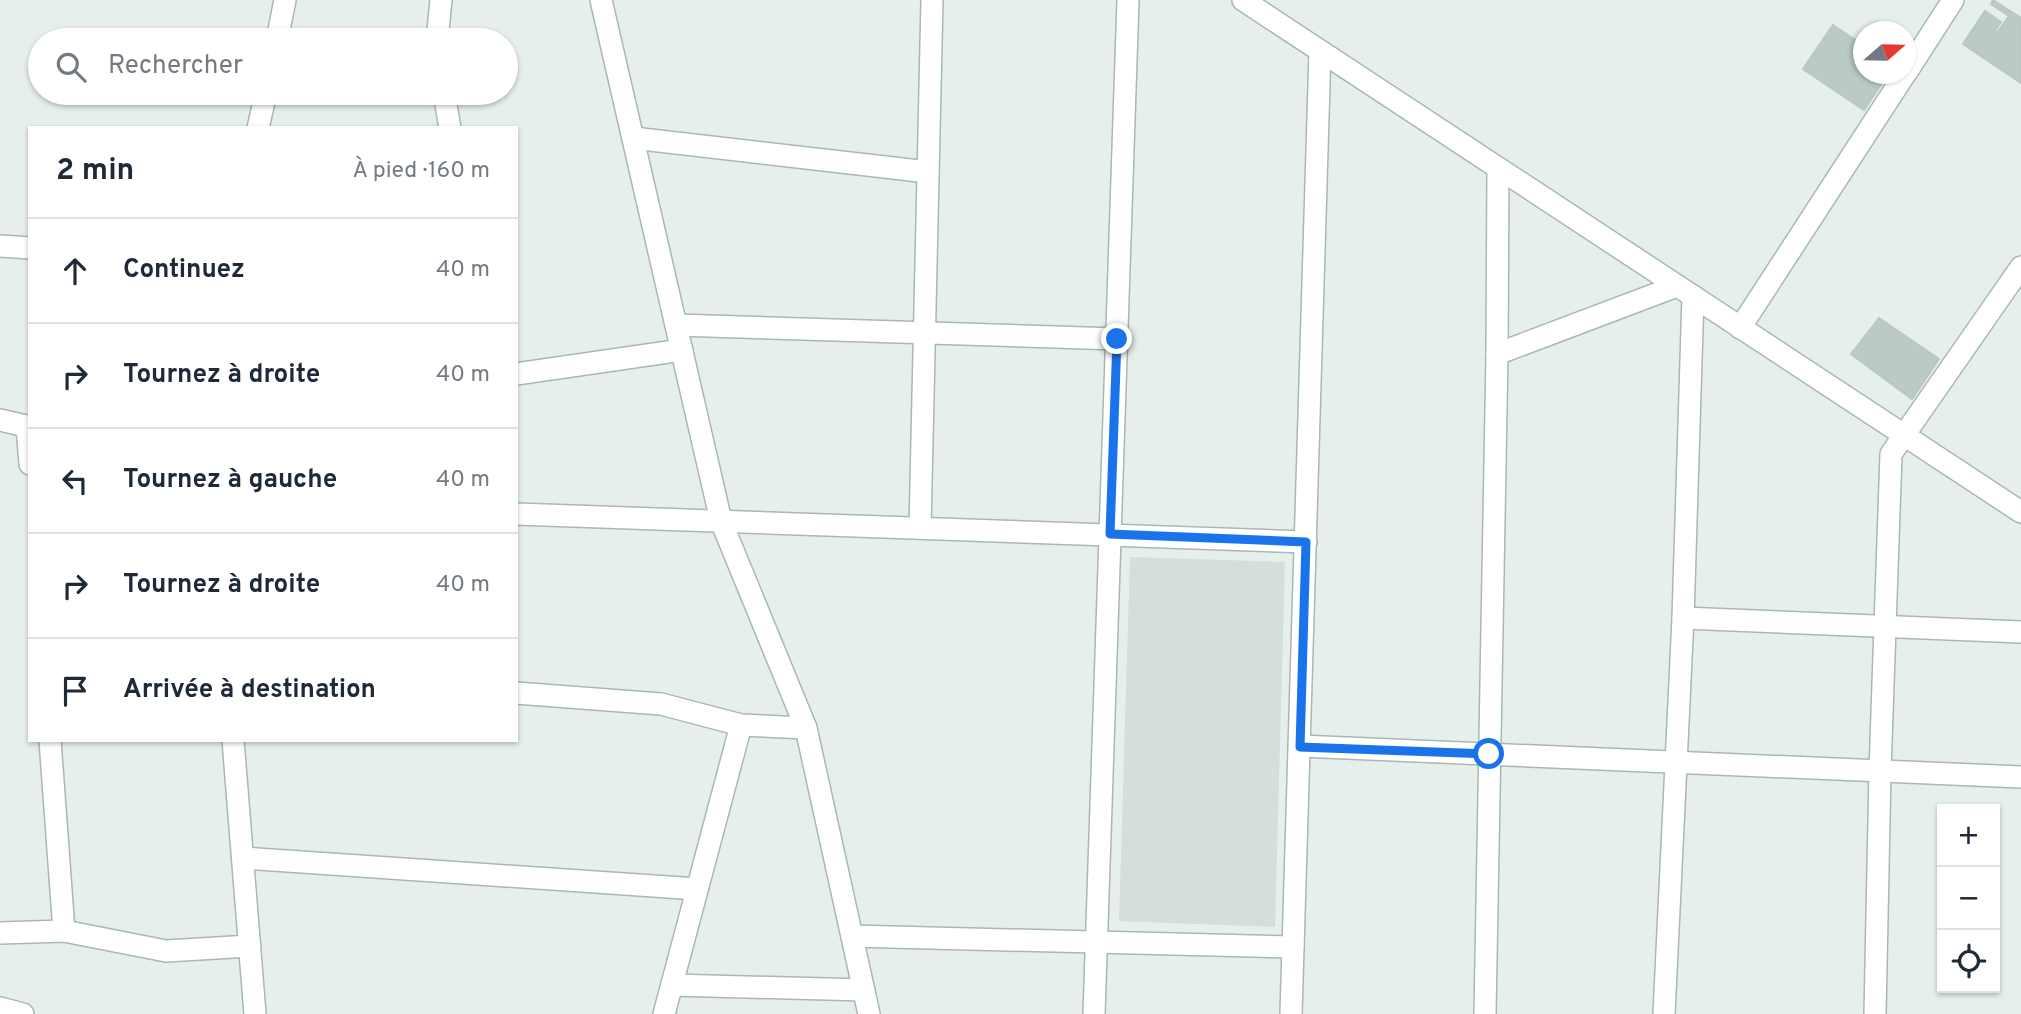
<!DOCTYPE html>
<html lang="fr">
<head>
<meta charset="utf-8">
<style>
	:root { --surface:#fff; --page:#f6f6f7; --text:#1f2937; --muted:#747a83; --line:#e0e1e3 }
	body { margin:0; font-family:Overpass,sans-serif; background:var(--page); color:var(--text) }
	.controls { position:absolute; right:21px; bottom:21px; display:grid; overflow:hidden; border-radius:0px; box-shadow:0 2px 5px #0004 }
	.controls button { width:63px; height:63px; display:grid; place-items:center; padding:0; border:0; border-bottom:2px solid var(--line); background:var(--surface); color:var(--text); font:35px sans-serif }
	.compass { position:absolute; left:1853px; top:21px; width:63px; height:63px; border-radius:50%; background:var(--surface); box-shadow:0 2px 5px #0004; rotate:70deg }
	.stop { position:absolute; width:21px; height:21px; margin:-16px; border:5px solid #1a73e8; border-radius:50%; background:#fff }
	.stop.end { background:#1a73e8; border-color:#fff; box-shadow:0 2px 7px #0008 }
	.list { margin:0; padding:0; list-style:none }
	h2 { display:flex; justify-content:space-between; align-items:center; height:91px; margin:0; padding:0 28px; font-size:30px }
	h2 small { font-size:23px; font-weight:400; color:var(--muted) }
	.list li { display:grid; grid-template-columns:46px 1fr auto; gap:21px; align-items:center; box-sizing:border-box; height:105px; padding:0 28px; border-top:2px solid var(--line) }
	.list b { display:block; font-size:26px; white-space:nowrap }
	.list em { font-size:23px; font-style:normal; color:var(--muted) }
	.icon { flex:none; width:38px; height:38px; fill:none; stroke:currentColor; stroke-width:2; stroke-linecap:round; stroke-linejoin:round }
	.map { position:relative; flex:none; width:2021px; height:1014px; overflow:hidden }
	.search { position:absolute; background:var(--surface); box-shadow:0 2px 5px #0004; left:28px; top:28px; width:490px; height:77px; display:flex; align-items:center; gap:18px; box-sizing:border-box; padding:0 24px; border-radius:38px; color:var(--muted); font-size:26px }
	.panel { position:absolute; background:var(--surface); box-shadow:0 2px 5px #0004; left:28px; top:126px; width:490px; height:616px; border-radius:0px }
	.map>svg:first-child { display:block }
	.built { fill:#d4dfda }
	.building { fill:#bbcac4; stroke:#b8c9c2; stroke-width:2 }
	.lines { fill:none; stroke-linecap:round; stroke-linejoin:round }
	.minor-casing { stroke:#a8b8b2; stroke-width:24 }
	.tertiary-casing { stroke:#a8b8b2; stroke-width:24 }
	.minor { stroke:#fff; stroke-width:21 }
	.tertiary { stroke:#fff; stroke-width:21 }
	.route { stroke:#1a73e8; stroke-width:9 }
</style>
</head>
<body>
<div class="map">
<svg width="2021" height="1014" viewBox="0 0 2021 1014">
	<rect width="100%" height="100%" fill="#e6efeb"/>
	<path class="built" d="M1130,557L1285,562L1275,927L1119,921Z"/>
	<g class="building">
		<path d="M1993,0L2021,18V83L1963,44L1985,11L2001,22L1995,31L1997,33L2009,16L1991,4Z"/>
		<path d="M1833,25L1864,46V74H1888L1864,110L1803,69Z"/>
		<path d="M1879,318L1939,359L1912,399L1851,354Z"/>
	</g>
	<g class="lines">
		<defs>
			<g id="minor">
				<path d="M601,0L721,521L806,728L869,1014"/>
				<path d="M277,40L285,0"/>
				<path d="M437,40L441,0"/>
				<path d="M1906,73L1953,0"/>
				<path d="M444,93L450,128"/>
				<path d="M258,128L266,93"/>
				<path d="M633,138L928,172"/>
				<path d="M0,246L30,248"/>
				<path d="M676,325L1117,339"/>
				<path d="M1740,328L1905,74"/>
				<path d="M1497,354L1677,286"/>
				<path d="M516,374L682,350"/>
				<path d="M0,420L30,427"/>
				<path d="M27,426L30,464"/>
				<path d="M516,514L1306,542"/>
				<path d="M920,528L932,0"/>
				<path d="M1683,618L2021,632"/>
				<path d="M516,693L661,704L741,725L806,728"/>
				<path d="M50,740L64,931"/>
				<path d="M233,740L255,1014"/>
				<path d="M1300,746L2021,777"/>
				<path d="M243,858L697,889"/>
				<path d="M0,933L64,931L166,951L250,946"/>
				<path d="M852,936L1293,947"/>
				<path d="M672,985L864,990"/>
				<path d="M0,1008L23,1014"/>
				<path d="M664,1014L741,725"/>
				<path d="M1094,1014L1128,0"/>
				<path d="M1291,1014L1320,51"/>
				<path d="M1485,1014L1497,354L1498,168"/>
				<path d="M1664,1014L1683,618L1693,296"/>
				<path d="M1875,1014L1880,771L1891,454L2021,267"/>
			</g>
			<path id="tertiary" d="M1243,0L2021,512"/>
		</defs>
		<use href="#minor" class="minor-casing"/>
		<use href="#tertiary" class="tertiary-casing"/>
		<use href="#minor" class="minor"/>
		<use href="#tertiary" class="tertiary"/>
	</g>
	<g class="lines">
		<path class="route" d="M1117,339L1110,534L1306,542L1300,747L1489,754"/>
	</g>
</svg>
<div class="controls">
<button>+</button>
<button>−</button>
<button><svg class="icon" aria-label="locate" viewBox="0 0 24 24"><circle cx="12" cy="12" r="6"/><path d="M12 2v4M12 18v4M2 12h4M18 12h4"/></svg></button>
</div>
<svg class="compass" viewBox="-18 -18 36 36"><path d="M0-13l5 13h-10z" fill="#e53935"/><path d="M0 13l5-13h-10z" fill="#747a83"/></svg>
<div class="stop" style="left:1489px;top:754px"></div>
<div class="stop end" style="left:1117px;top:339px"></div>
<div class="search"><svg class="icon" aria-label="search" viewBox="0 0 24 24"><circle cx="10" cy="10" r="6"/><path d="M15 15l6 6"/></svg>Rechercher</div>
<section class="panel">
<h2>2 min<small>À pied · 160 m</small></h2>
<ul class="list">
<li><svg class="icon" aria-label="ahead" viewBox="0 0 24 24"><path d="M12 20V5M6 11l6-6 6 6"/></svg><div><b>Continuez</b></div><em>40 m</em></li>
<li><svg class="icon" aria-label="right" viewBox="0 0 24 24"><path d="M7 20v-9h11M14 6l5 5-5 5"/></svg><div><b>Tournez à droite</b></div><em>40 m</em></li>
<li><svg class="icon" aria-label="left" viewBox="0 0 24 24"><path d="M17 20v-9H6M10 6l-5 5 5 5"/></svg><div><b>Tournez à gauche</b></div><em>40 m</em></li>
<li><svg class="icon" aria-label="right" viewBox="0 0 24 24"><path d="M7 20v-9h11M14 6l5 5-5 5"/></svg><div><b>Tournez à droite</b></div><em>40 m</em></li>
<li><svg class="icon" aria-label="arrive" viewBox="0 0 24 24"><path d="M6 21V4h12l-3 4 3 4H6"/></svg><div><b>Arrivée à destination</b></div></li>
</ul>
</section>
</div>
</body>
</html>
